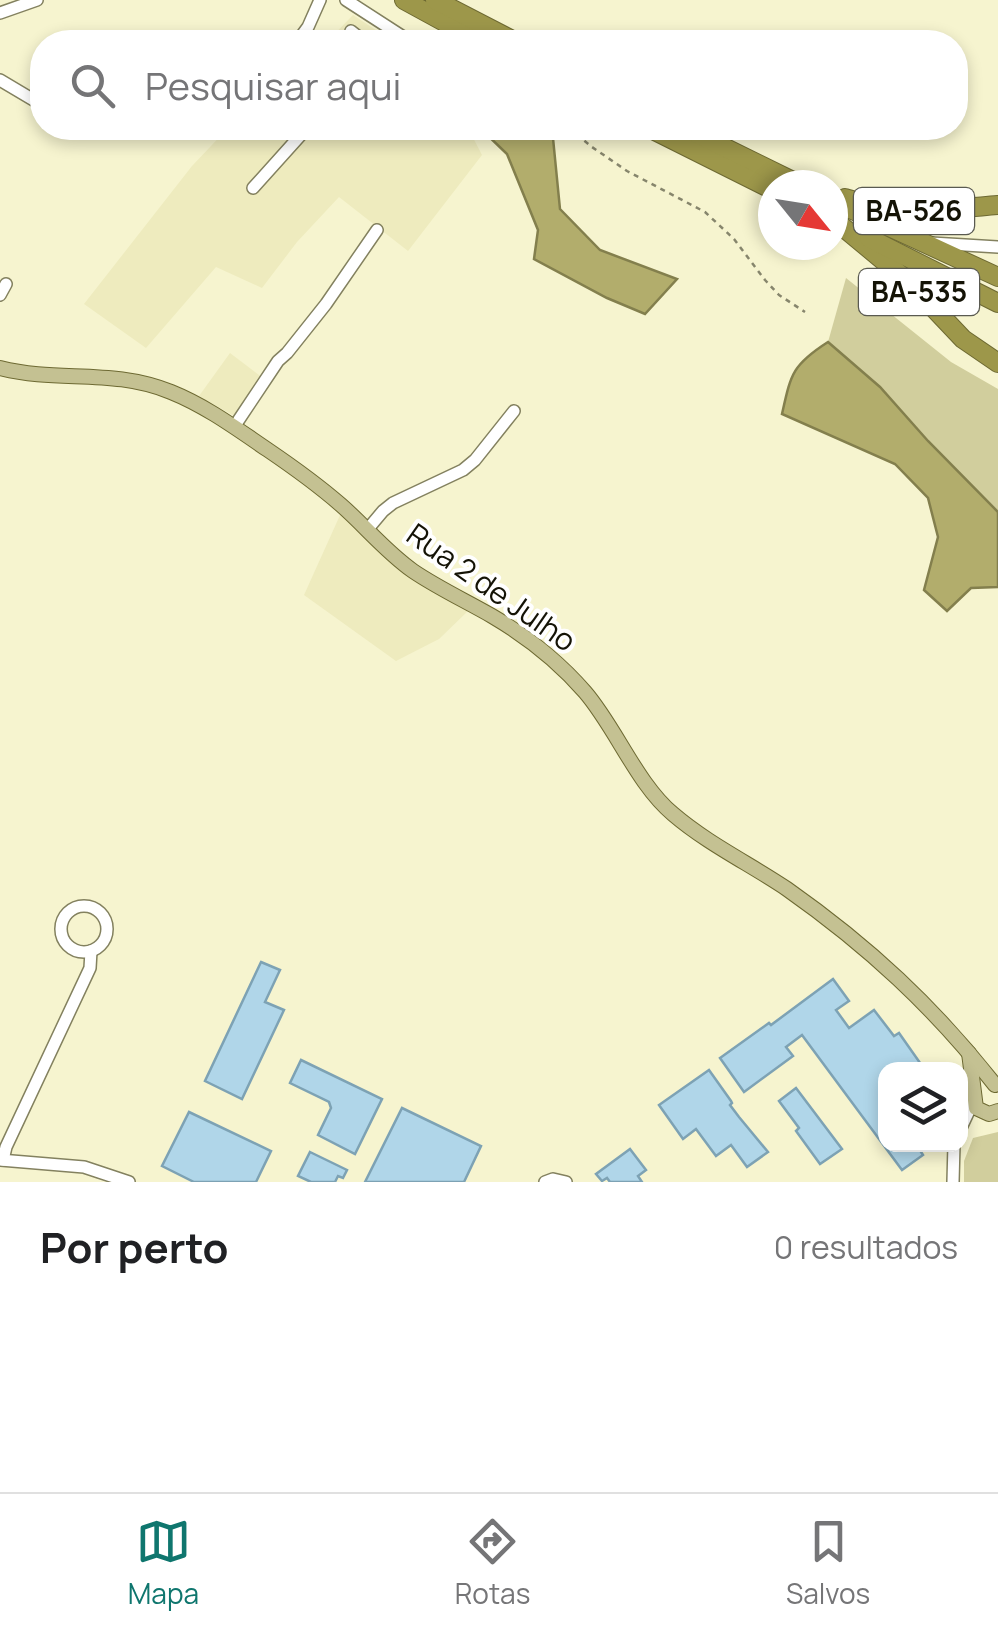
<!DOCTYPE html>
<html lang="pt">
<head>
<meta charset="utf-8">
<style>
	:root { --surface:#fff; --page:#f2f2f2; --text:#202124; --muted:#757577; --line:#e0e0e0; --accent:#0f766e }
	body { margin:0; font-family:Manrope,sans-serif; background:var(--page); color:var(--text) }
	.controls { position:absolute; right:30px; bottom:30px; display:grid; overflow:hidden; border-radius:20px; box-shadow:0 5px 15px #0003 }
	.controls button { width:90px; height:90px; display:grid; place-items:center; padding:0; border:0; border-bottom:2px solid var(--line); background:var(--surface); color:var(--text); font:50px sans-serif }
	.compass { position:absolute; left:758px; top:170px; width:90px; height:90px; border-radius:50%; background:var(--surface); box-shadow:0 5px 15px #0003; rotate:120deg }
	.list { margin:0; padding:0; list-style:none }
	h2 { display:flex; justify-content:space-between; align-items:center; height:130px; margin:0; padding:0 40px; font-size:42px }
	h2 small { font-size:32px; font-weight:400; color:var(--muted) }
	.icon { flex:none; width:55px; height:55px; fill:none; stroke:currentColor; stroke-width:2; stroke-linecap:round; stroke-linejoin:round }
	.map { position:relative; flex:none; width:998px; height:1182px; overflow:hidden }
	.search { position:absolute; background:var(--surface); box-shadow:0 5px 15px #0003; left:30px; right:30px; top:30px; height:110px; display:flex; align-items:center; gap:25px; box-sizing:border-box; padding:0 35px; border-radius:40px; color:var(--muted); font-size:38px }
	.sheet { height:310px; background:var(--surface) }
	nav { display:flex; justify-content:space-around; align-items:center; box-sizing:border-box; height:140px; border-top:2px solid var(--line); background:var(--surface); font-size:28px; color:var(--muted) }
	nav a { display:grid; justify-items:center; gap:5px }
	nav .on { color:var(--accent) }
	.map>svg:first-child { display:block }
	.built { fill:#eeebbe }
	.green { fill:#d1ce9d }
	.water { fill:#b2ad6c; stroke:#837f4d; stroke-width:2.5 }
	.building { fill:#b0d6e9; stroke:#7da2b4; stroke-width:2.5 }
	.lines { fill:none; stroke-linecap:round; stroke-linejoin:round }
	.minor-casing { stroke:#83815f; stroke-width:14 }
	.major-casing { stroke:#6d6932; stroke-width:16 }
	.highway-casing { stroke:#6d6932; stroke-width:20 }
	.path { stroke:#86856c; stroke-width:2.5; stroke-dasharray:5 5; stroke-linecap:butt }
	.minor { stroke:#fff; stroke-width:11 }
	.major { stroke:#c4c192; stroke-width:14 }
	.highway { stroke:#9d974a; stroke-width:18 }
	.labels { text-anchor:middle; stroke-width:8; stroke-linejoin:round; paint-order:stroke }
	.shield { fill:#fff; stroke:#5a5a51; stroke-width:2.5 }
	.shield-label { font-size:28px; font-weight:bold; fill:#141306 }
	.street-label { font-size:30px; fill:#141306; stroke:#fff }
</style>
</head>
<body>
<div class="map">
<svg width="998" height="1182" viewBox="0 0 998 1182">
	<rect width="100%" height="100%" fill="#f6f4cf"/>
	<g class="built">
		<path d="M353,15L385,36L380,42H327Z"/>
		<path d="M228,128H468L482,155L408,251L339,197L297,242L262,288L216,267L146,348L84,304L192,166Z"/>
		<path d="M230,353L263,378L236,417L199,396Z"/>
		<path d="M341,513L411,576L439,596L469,610L439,639L396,661L304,595Z"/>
	</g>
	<g class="green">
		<path d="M846,278L951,362L998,389V512L928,441L880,387L828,342Z"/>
		<path d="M998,1132V1182H964V1161L973,1138Z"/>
	</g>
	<g class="water">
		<path d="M480,128H552L560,209L600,250L677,279L645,314L607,298L534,259L538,230L507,154Z"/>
		<path d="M828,342L880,387L928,441L998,512V587L971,588L947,611L924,590L938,537L928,498L895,464L782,414C791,374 792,365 828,342Z"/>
	</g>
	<g class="building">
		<path d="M261,962L280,970L265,1002L284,1010L242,1099L205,1081Z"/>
		<path d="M833,979L849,1001L836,1010L849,1028L874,1010L894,1036L899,1033L925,1070H886V1144H916L923,1155L902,1170L802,1035L786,1047L793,1056L744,1092L720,1058L769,1023L771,1025Z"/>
		<path d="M301,1060L382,1099L355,1154L318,1135L331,1108L329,1102L290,1083Z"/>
		<path d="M709,1070L731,1101L732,1103L730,1105L739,1117L768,1152L747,1167L731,1145L716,1156L696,1129L683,1139L659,1105Z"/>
		<path d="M796,1088L842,1149L820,1164L796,1131L799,1128L779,1101Z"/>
		<path d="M402,1108L481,1146L464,1182H365Z"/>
		<path d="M189,1112L271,1151L256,1182H194L162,1166Z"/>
		<path d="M630,1149L646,1170L638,1176L642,1182H610L607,1178L602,1181L596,1174Z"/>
		<path d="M310,1152L347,1170L343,1178L338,1176L335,1182H311L298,1176Z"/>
	</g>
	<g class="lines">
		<defs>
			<g id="minor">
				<path d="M346,0L411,42"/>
				<path d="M0,13L37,0"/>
				<path d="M351,31L365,42"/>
				<path d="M297,42L308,27L320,0"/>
				<path d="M0,80L42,105"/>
				<path d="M81,128L83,129"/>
				<path d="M253,188L307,128"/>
				<path d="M932,243L998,247"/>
				<path d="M0,295L6,284"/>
				<path d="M234,427L278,361L287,353L326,304L377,230"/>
				<path d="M367,530L383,511L393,503L463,470L475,460L514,411"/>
				<circle cx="84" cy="929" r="23"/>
				<path d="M960,1130L974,1100"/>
				<path d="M0,1160L84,1167L129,1182"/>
				<path d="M3,1160L6,1147L90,968L91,951"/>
				<path d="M545,1182L553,1179L566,1182"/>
				<path d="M953,1182L954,1144"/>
			</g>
			<g id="major">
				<path d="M0,368C59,383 112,368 171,392C206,406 237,429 268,450C293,467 318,485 341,505C365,526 386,552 413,571C438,588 466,601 492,616C526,636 559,662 585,692C616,728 637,784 673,814C708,844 750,864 787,889C868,946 934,1007 995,1085"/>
				<path d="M969,1053L976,1108L989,1114L998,1111"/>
			</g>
			<g id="highway">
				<path d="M404,0L481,42"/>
				<path d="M435,0L516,42"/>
				<path d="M649,128L773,190"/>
				<path d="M685,128L801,185"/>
				<path d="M845,198C902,216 940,210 998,205"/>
				<path d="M833,201L998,277"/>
				<path d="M838,223L909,282L963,339L998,363"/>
				<path d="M869,238L998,303"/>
			</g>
		</defs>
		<use href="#minor" class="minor-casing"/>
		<use href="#major" class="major-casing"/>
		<use href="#highway" class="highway-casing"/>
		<path class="path" d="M569,128L592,147L627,171L705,212L734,239L765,280L779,295L805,312"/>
		<use href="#minor" class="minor"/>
		<use href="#major" class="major"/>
		<use href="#highway" class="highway"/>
	</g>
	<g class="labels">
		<g class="shield">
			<rect x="854" y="188" width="120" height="46" rx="8"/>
			<rect x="859" y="269" width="120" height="46" rx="8"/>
		</g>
		<g class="shield-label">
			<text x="914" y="221">BA-526</text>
			<text x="919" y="302">BA-535</text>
		</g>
		<g class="street-label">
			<text transform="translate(491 588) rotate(35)" y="10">Rua 2 de Julho</text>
		</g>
	</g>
</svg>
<div class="controls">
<button><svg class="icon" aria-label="layers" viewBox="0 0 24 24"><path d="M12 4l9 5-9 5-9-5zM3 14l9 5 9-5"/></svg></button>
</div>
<svg class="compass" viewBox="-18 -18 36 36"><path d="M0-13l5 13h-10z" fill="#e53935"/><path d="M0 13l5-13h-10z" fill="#757577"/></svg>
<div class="search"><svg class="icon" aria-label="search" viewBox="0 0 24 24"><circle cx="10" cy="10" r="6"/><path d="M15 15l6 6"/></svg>Pesquisar aqui</div>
</div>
<section class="sheet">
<h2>Por perto<small>0 resultados</small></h2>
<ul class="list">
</ul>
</section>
<nav>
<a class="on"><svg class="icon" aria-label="map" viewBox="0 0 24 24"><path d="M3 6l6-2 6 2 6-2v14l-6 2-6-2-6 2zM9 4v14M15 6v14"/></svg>Mapa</a>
<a><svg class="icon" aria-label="directions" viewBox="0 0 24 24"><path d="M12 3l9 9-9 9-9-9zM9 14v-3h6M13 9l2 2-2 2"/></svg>Rotas</a>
<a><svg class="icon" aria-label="saved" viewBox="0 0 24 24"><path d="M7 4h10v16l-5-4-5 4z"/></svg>Salvos</a>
</nav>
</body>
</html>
